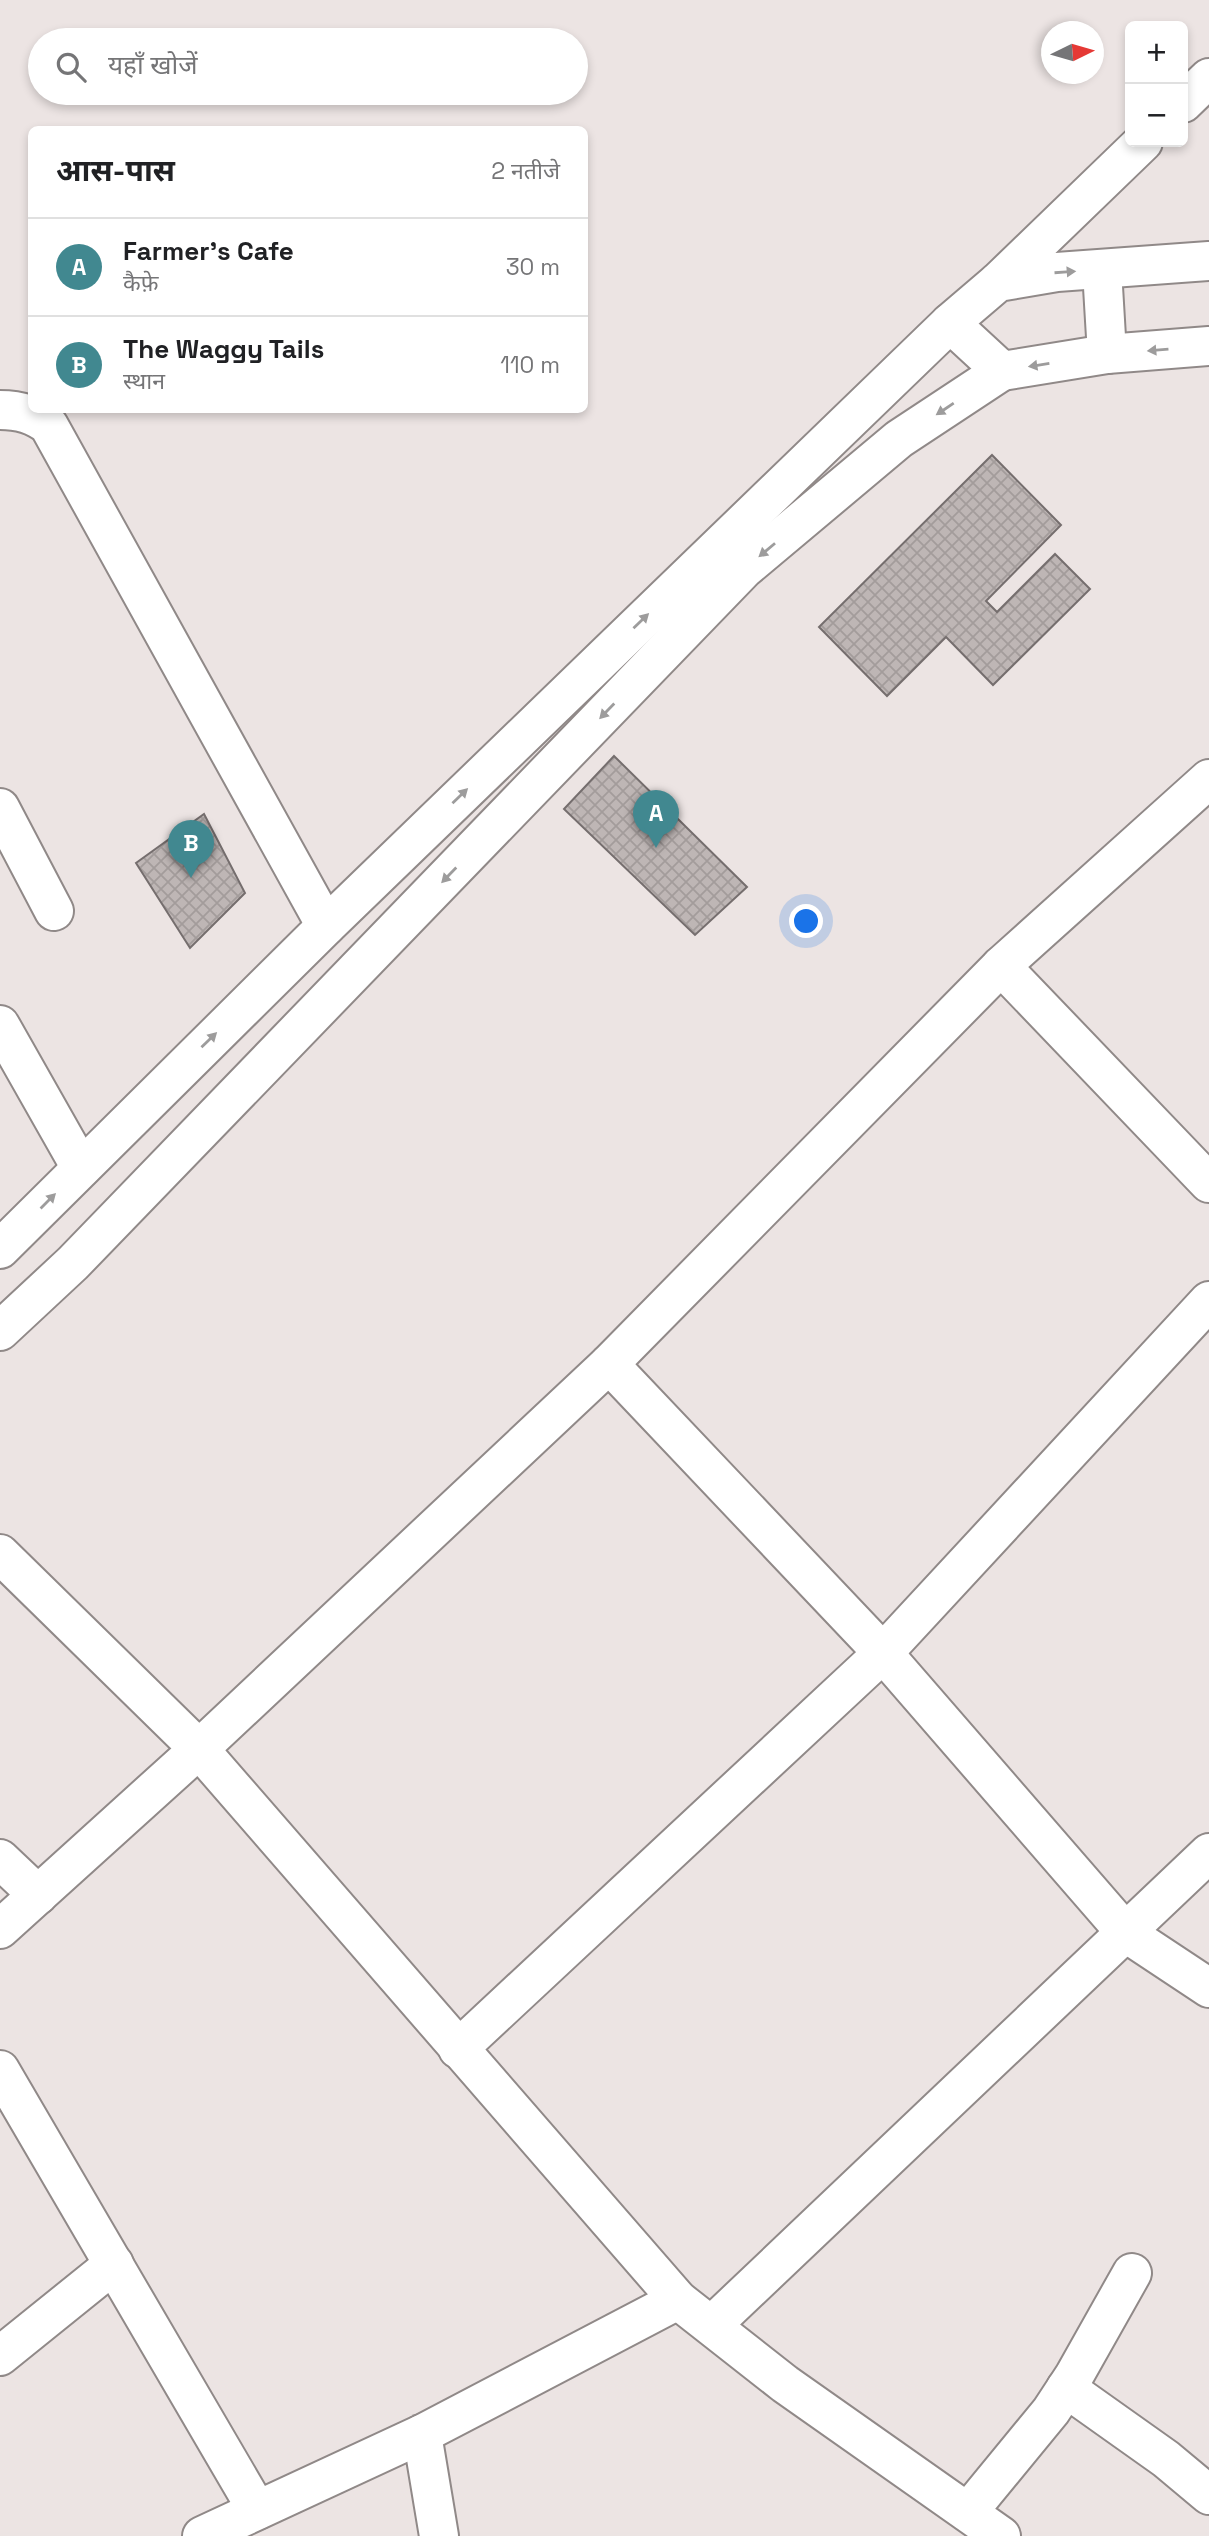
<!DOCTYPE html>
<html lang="hi">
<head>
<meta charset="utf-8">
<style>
	:root { --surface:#fff; --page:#f6f6f6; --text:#202124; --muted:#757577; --line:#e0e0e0; --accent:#418890 }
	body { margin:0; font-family:"Space Grotesk","Noto Sans Devanagari",sans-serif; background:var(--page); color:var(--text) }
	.controls { position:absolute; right:21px; top:21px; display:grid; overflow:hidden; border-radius:10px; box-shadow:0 4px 10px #0003 }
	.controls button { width:63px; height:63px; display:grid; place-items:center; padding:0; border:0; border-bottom:2px solid var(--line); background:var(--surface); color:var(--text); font:35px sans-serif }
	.compass { position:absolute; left:1041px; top:21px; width:63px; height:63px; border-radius:50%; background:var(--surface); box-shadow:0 4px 10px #0003; rotate:85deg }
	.you { position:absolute; left:807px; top:922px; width:24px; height:24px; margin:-18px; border:5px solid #fff; border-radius:50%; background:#1a73e8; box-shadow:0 0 0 10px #1a73e833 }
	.badge { display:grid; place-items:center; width:46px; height:46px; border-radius:50%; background:var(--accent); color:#fff; font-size:23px; font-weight:700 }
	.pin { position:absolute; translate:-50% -58px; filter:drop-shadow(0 2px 4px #0008) }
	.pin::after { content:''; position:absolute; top:37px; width:24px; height:21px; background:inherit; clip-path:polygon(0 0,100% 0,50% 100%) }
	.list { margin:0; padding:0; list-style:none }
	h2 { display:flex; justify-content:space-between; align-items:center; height:91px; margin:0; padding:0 28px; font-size:30px }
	h2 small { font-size:23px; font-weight:400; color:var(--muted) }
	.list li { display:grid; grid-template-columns:46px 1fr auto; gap:21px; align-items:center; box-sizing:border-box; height:98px; padding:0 28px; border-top:2px solid var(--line) }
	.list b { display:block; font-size:26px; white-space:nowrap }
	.list p { margin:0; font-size:23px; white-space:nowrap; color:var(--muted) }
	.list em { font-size:23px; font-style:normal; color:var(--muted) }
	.icon { flex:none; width:38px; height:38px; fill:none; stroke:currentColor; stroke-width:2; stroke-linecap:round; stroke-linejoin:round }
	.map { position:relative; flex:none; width:1209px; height:2536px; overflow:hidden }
	.search { position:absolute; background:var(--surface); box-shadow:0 4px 10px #0003; left:28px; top:28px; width:560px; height:77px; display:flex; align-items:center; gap:18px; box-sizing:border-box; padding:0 24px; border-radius:38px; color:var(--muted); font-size:26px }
	.panel { position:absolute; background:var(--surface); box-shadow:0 4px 10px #0003; left:28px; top:126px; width:560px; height:287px; border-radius:10px }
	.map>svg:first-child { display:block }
	.building { fill:url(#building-cross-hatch); stroke:#756e6e; stroke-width:2 }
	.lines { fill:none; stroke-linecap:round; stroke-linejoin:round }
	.minor-casing { stroke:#908988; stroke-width:42 }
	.tertiary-casing { stroke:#908988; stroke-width:42 }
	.minor { stroke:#fff; stroke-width:38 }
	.tertiary { stroke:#fff; stroke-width:38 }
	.oneway { fill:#9d9c9c }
</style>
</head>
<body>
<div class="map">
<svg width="1209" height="2536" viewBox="0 0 1209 2536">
	<defs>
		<pattern id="building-cross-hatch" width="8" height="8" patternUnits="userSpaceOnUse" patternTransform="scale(1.75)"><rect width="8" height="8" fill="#beb6b5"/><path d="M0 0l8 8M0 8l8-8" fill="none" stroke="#a39c9b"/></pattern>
	</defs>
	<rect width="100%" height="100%" fill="#ece4e3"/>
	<g class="building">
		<path d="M992,455L1061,525L986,601L997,612L1055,554L1090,589L993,685L946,637L887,696L819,627Z"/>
		<path d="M614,756L747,887L695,935L564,809Z"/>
		<path d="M204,814L245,893L190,948L136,863Z"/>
	</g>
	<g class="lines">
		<defs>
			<g id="minor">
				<path d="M1183,103L1209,78"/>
				<path d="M998,282L1143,142"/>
				<path d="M0,410C19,410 35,414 49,426L326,926"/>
				<path d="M0,808L54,911"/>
				<path d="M1001,966L1209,1183"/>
				<path d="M0,1025L81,1168"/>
				<path d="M609,1364L883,1653L1126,1933L1209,1988"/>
				<path d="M0,1554L199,1749L678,2300L785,2384L1001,2536"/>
				<path d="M0,1859L38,1895"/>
				<path d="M0,1929L199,1749L609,1364L1001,966L1209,779"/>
				<path d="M458,2049L883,1653L1209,1301"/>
				<path d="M0,2070L257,2510"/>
				<path d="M712,2325L1209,1853"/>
				<path d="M0,2356L114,2264"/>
				<path d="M1066,2388L1166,2459L1209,2495"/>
				<path d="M422,2434L439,2536"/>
				<path d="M968,2512L1051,2411L1074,2376L1132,2273"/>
				<path d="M202,2536L422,2434L678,2300"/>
			</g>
			<g id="tertiary">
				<path d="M1102,270L1107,354"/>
				<path d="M950,323L1002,371L1107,354L1209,346"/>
				<path d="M0,1249L326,926L950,323L998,282L1057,272L1209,261"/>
				<path d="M0,1331L73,1263L744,569L899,439L1002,371"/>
			</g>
		</defs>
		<use href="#minor" class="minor-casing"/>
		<use href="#tertiary" class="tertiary-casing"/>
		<use href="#minor" class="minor"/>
		<use href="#tertiary" class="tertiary"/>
	</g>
	<defs><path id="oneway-solid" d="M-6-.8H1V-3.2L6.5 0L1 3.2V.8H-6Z" transform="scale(1.75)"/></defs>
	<g class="oneway">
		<use href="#oneway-solid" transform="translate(1065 272) rotate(-4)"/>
		<use href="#oneway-solid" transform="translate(1158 350) rotate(175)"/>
		<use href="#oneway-solid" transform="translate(1039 365) rotate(171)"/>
		<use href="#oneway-solid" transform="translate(945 409) rotate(146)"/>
		<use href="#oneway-solid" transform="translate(767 550) rotate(140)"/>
		<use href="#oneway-solid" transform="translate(641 621) rotate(-44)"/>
		<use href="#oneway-solid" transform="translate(607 711) rotate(134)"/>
		<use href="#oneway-solid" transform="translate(460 796) rotate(-44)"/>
		<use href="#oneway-solid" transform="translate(449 875) rotate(134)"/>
		<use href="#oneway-solid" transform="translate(209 1040) rotate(-44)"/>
		<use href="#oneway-solid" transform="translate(48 1201) rotate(-45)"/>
	</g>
</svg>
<div class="controls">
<button>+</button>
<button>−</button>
</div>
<svg class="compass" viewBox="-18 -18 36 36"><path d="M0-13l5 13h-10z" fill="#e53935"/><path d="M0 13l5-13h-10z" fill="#757577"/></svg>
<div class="you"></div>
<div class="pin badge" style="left:656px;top:848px">A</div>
<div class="pin badge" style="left:191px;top:878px">B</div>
<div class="search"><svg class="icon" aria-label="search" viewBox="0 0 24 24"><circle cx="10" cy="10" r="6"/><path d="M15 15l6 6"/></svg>यहाँ खोजें</div>
<section class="panel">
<h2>आस-पास<small>2 नतीजे</small></h2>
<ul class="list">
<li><span class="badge">A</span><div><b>Farmer's Cafe</b><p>कैफ़े</p></div><em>30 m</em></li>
<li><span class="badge">B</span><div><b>The Waggy Tails</b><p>स्थान</p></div><em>110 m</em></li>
</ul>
</section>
</div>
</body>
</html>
